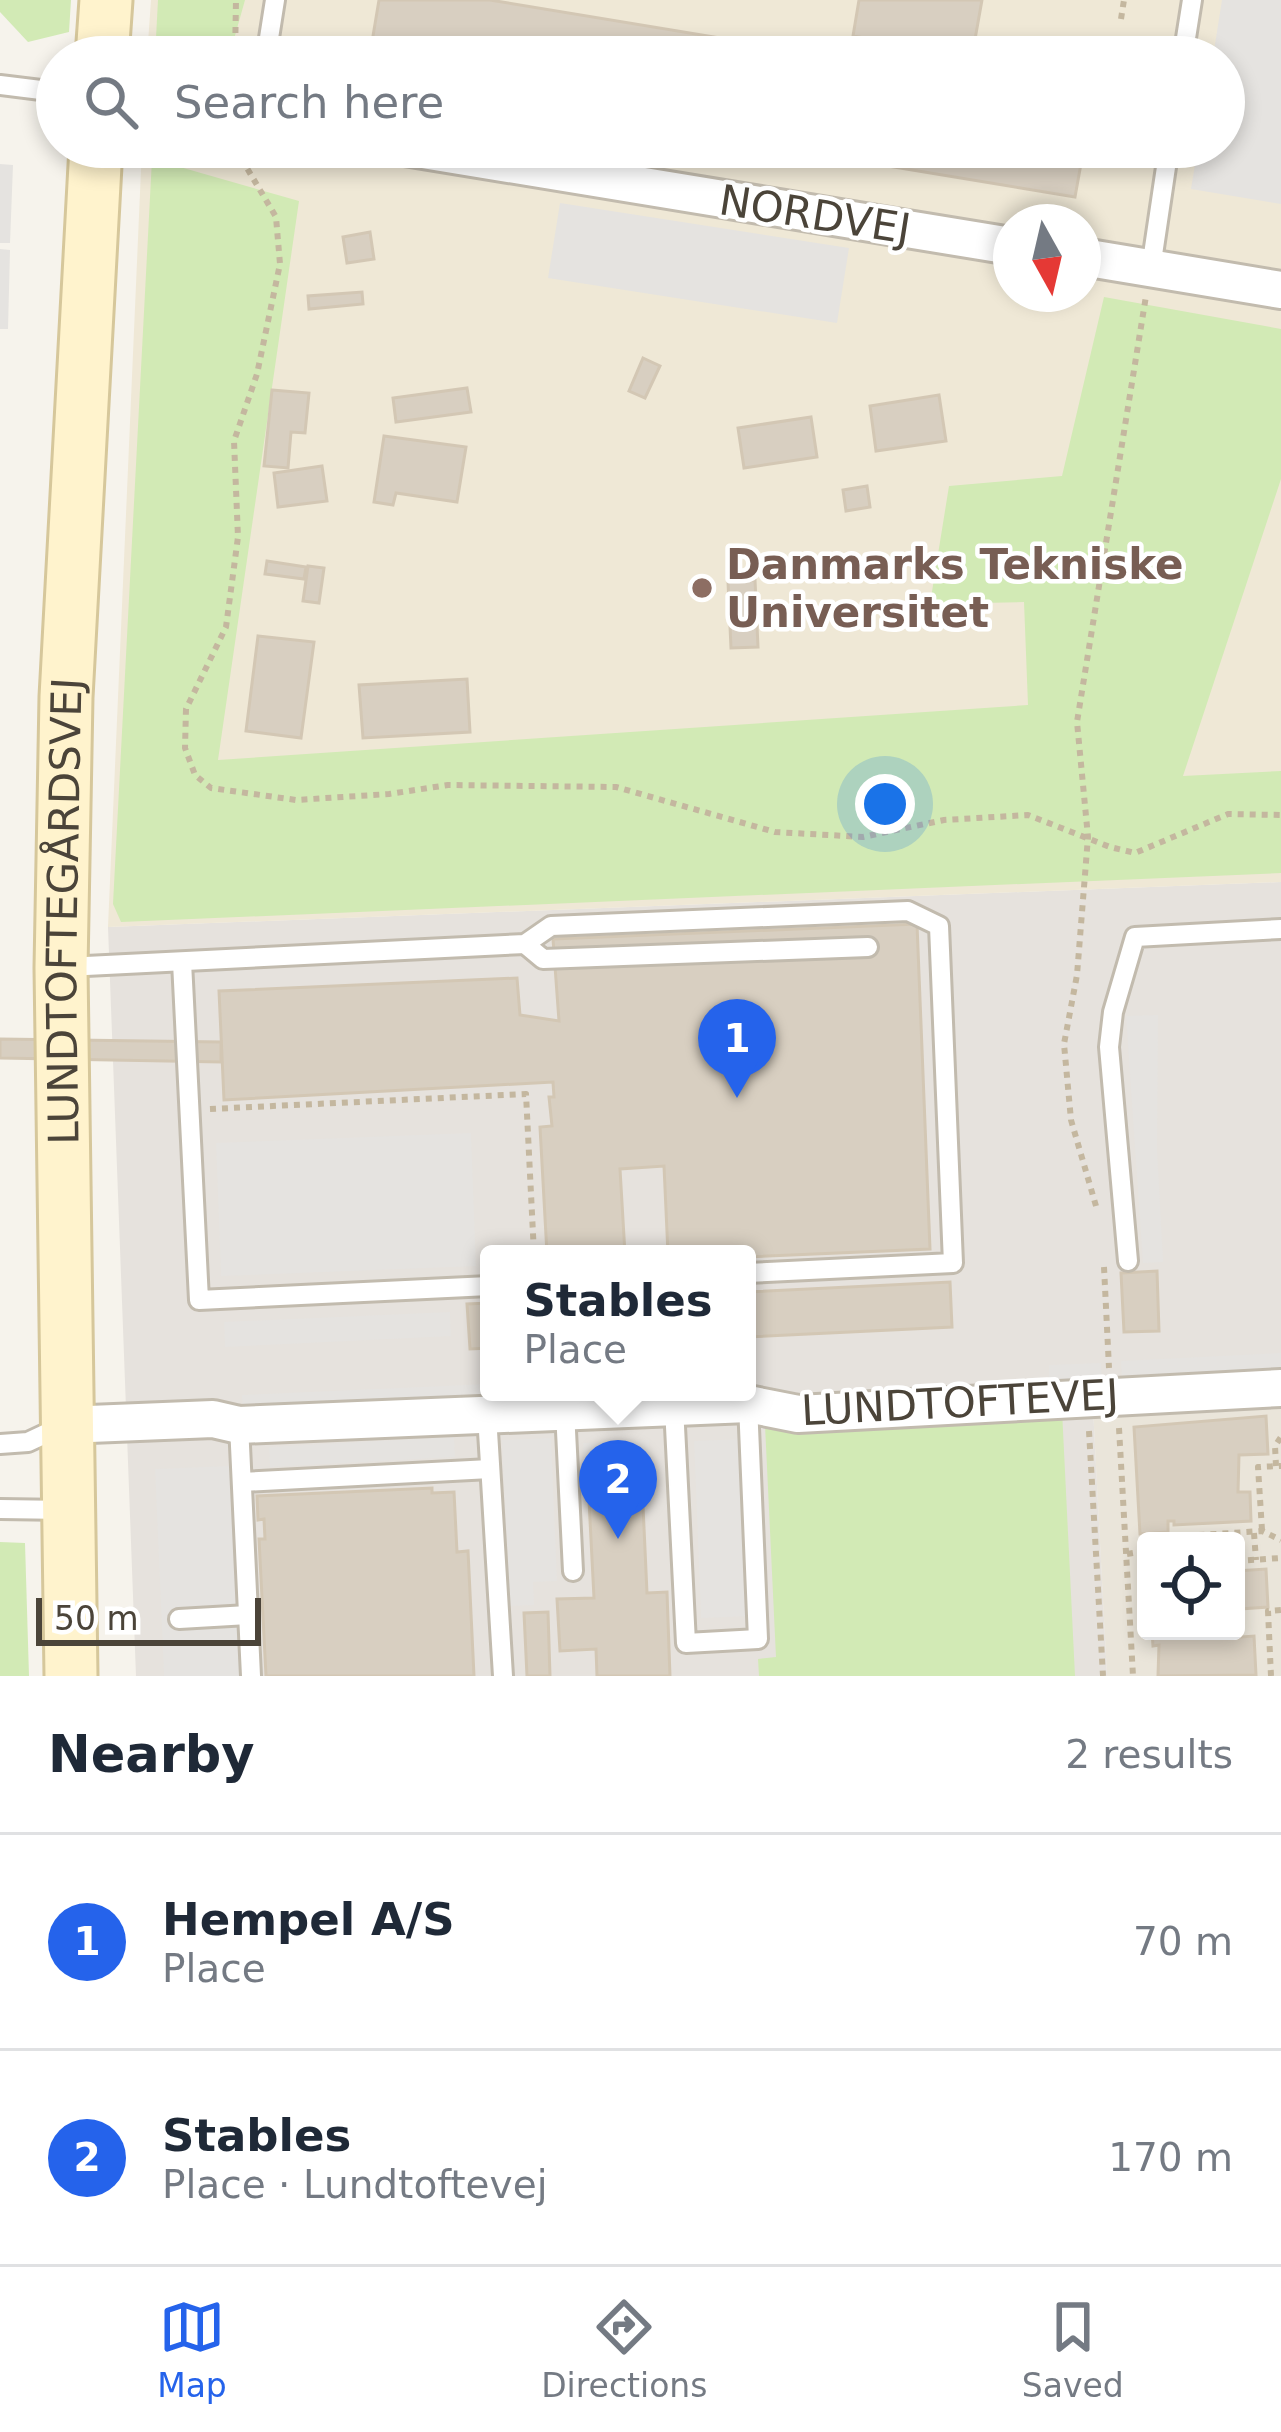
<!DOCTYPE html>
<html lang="en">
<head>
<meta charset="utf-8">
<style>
	:root { --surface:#fff; --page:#f2f2f3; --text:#1f2937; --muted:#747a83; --line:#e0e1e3; --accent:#2563eb }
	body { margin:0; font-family:"DejaVu Sans",sans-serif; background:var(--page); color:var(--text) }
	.controls { position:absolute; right:36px; bottom:36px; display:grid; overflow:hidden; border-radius:12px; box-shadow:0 6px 18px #0003 }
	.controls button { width:108px; height:108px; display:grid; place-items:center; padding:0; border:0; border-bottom:3px solid var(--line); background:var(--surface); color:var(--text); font:60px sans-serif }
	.compass { position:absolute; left:993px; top:204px; width:108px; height:108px; border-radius:50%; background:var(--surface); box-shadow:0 6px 18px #0003; rotate:172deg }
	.scale { position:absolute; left:36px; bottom:30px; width:225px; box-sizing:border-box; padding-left:12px; border:6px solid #4b4439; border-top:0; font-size:33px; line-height:42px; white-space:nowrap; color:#4b4439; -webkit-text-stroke:9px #fff; paint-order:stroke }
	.you { position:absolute; left:885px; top:804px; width:42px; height:42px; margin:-30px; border:9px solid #fff; border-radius:50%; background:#1a73e8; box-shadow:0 0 0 18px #1a73e833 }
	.badge { display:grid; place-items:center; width:78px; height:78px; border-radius:50%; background:var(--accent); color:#fff; font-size:39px; font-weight:700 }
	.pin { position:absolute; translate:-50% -99px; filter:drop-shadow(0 3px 6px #0008) }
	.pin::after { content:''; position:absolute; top:63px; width:42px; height:36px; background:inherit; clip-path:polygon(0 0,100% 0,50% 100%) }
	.popup { position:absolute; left:480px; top:1245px; width:276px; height:156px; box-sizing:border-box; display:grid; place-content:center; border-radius:12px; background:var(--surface); filter:drop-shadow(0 3px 9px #0005); font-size:39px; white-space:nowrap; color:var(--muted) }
	.popup b { font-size:45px; color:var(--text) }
	.popup::after { content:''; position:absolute; left:50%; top:100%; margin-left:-24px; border:24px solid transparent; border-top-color:var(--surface) }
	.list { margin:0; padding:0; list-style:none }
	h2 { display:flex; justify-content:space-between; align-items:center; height:156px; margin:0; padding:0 48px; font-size:51px }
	h2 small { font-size:39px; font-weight:400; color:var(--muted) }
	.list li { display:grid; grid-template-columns:78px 1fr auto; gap:36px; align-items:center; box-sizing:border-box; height:216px; padding:0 48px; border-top:3px solid var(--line) }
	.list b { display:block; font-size:45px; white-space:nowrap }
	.list p { margin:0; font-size:39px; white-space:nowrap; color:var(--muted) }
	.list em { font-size:39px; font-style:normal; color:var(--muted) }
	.icon { flex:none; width:66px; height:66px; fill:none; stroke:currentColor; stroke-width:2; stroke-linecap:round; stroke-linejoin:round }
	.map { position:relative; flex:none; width:1281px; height:1676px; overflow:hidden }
	.search { position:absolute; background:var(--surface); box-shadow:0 6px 18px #0003; left:36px; right:36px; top:36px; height:132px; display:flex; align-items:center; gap:30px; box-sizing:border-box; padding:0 42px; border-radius:66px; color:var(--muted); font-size:45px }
	.sheet { height:588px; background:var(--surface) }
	nav { display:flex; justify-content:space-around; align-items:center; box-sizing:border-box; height:168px; border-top:3px solid var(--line); background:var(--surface); font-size:33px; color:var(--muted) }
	nav a { display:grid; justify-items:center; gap:6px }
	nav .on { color:var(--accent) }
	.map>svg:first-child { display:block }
	.residential { fill:#eae5da; fill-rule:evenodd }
	.industrial { fill:#e6e2dd; fill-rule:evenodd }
	.education { fill:#efe8d6; fill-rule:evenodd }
	.green { fill:#d2eab5 }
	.parking { fill:#e5e3e0 }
	.building { fill:#d8cfc1; stroke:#d3c7b4; stroke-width:3 }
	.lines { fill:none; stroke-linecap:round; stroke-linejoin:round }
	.lane-casing { stroke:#c2bbae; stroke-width:24 }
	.street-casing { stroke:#c2bbae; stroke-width:42 }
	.secondary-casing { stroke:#d6c79b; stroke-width:57 }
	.path { stroke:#c4b79f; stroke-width:6; stroke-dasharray:6 6; stroke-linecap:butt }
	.lane { stroke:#fff; stroke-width:18 }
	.street { stroke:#fff; stroke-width:36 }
	.secondary { stroke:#fff3cd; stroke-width:51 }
	.education-dot { fill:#8d6e63; stroke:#fff; stroke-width:4.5 }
	.labels { text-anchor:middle; stroke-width:9; stroke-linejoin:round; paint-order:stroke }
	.street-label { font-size:42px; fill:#4b4439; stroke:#fff }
	.education-label { font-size:42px; font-weight:bold; fill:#785e54; stroke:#fff; text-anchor:start }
</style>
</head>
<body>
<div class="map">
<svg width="1281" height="1676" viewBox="0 0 1281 1676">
	<rect width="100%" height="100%" fill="#f6f3ec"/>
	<path class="residential" d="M1281,1399V1676H1107L1093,1408ZM1146,1541H1236V1631H1146Z"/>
	<path class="industrial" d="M1281,882V1399L1093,1408L1107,1676H136L108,927ZM489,1254H747V1392H489Z"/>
	<path class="education" d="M151,0H1281V882L108,927L142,147H1224V57H147ZM1011,222H1083V294H1011Z"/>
	<g class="green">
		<path d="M0,0H71L69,32L28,42L0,12Z"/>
		<path d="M158,0H245L229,57H155Z"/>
		<path d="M152,159L299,201L218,760L1028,705L1024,602L930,604L949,486L1062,476L1104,297L1281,329V479L1183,776L1281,771V873L121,922L113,904Z"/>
		<path d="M1062,1410L1075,1676H759L758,1659L776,1657L765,1425Z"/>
		<path d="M0,1542L25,1543L29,1676H0Z"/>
	</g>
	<g class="parking">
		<path d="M1222,0H1281V204L1191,189L1198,147H1224V57H1213Z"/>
		<path d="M0,164L13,165L10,243H0Z"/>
		<path d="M560,203L849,248L837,323L548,278Z"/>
		<path d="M0,249L10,250L8,329H0Z"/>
		<path d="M1158,1015L1157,1150L1163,1262L1143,1263L1126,1016Z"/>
		<path d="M471,1133L476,1266L221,1276L216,1143Z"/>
		<path d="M450,1312L451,1336L225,1347L224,1322Z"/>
		<path d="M1281,1353V1375L1122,1383L1121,1361Z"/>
		<path d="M1101,1363L1102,1383L1049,1386V1365Z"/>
		<path d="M489,1384V1392H525V1401L243,1414L242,1395Z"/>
		<path d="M454,1437L455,1457L270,1467L269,1447Z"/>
		<path d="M551,1438L557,1581L533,1582L534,1605L510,1606L502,1440Z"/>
		<path d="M745,1439L751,1616L701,1618L694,1441Z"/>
		<path d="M649,1440L650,1463L584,1465L583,1443Z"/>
		<path d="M230,1466L240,1676H164L155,1469Z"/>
	</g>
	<g class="building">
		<path d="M379,0H490L835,57H424L371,48Z"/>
		<path d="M859,0H982L972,56L916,47L914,57H903L905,45L853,36Z"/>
		<path d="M773,147H1084L1075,197Z"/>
		<path d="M370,232L374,259L347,263L343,237Z"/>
		<path d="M362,292L363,304L309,309L308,296Z"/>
		<path d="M643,358L660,366L645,398L629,391Z"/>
		<path d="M467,388L471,412L396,422L393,398Z"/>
		<path d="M272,390L309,393L305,433L291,432L288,468L264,466Z"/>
		<path d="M939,395L946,441L876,451L870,406Z"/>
		<path d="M811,417L817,457L744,468L738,428Z"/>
		<path d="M384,436L466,447L457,502L396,493L393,505L374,502Z"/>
		<path d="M322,466L327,501L278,507L274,473Z"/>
		<path d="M867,486L870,507L846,511L843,490Z"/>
		<path d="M267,561L306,567L304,579L265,574Z"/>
		<path d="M308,566L324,568L319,603L303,601Z"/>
		<path d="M755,580L758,647L731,648L728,582Z"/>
		<path d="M258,636L314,642L301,738L246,731Z"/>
		<path d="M467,679L470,732L363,738L359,685Z"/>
		<path d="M917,924L930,1249L747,1257V1254H668L664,1166L620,1169L625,1254H547L540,1127L552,1126L549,1097H554L553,1082L224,1100L219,991L517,978L520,1015L559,1021L553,939Z"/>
		<path d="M0,1039L221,1042V1062L0,1058Z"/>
		<path d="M1157,1271L1159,1331L1124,1332L1121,1273Z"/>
		<path d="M950,1282L952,1327L747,1337V1292Z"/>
		<path d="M489,1303V1348L470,1349L467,1304Z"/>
		<path d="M1266,1416L1268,1454L1239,1455L1238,1492H1250L1251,1521L1174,1525V1521H1168V1532L1140,1534L1134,1427Z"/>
		<path d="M588,1481H603V1486L642,1484L647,1593L667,1592L670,1676H597L596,1649L560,1651L557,1599L594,1598Z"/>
		<path d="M432,1488V1493L454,1492L457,1552L468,1551L474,1676H266L259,1539H265L264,1519L258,1520L257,1496Z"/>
		<path d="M1266,1569L1268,1607L1240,1609L1241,1637L1254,1636L1256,1675L1158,1676L1159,1645L1153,1646L1152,1631H1236V1571Z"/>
		<path d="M548,1612L550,1676H527L524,1613Z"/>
	</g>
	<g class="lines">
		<defs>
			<g id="lane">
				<path d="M266,57L275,0"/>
				<path d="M1183,57L1192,0"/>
				<path d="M0,85L57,92"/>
				<path d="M1151,268L1169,147"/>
				<path d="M525,944L543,959L868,947"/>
				<path d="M182,962L199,1300L489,1286"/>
				<path d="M66,967L525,944L551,926L908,911L939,926L953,1263L747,1273"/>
				<path d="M1128,1261L1109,1047L1113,1012L1135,937L1281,929"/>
				<path d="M674,1407L686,1643L758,1639L748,1404"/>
				<path d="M565,1411L573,1571"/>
				<path d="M487,1415L503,1676"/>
				<path d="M239,1425L251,1676"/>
				<path d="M0,1444L28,1442L60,1427"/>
				<path d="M242,1482L490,1469"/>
				<path d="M0,1509L67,1510"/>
				<path d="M179,1619L248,1615"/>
			</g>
			<g id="street">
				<path d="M405,147L1011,246"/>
				<path d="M1083,257L1281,290"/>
				<path d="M65,1425L213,1419L239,1425L748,1404L798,1414L1281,1388"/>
			</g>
			<g id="secondary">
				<path d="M102,57L106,0"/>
				<path id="s1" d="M71,1676L61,968L66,697L96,147"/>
			</g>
		</defs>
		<use href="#lane" class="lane-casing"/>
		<use href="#street" class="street-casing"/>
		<use href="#secondary" class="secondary-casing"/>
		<g class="path">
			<path d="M1121,19L1124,0"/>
			<path d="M235,57L236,0"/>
			<path d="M239,147L241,158L276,217L280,264L257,374L234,441L238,537L226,627L186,709L185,748L195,775L211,788L296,800L389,794L448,785L616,787L775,832L863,837L944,820L1028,815L1110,847L1135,853L1228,814L1281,815"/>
			<path d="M134,150L241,158L272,147"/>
			<path d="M210,1109L526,1094L534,1254"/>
			<path d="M1096,1206L1071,1120L1064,1044L1077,975L1088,837L1077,722L1146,296"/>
			<path d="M1104,1267L1109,1368"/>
			<path d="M1119,1428L1133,1676"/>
			<path d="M1089,1431L1103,1676"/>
			<path d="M1276,1466L1275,1446L1281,1437"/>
			<path d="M1262,1530L1258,1467L1281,1466"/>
			<path d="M1254,1533L1256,1560"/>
			<path d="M1176,1541L1184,1536L1262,1531L1281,1540"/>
			<path d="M1127,1554L1146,1551"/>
			<path d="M1236,1561L1281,1558"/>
			<path d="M1271,1676L1268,1611L1281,1610"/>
		</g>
		<use href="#lane" class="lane"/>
		<use href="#street" class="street"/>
		<use href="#secondary" class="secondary"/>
	</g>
	<circle class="education-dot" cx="702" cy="588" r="12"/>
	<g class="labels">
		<g class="street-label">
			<text transform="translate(815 214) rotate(9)" y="15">NORDVEJ</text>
			<text dy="15" stroke="none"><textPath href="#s1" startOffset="765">LUNDTOFTEGÅRDSVEJ</textPath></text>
			<text transform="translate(960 1402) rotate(-3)" y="15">LUNDTOFTEVEJ</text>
		</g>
		<g class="education-label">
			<text x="726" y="579">Danmarks Tekniske<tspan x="726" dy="48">Universitet</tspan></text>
		</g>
	</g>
</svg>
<div class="controls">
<button><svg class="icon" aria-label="locate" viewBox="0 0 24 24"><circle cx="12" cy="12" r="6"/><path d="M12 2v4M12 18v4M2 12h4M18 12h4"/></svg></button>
</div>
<svg class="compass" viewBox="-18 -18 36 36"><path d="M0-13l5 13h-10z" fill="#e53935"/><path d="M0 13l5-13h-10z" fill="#747a83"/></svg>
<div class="scale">50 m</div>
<div class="you"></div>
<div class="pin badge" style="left:737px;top:1098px">1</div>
<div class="pin badge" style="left:618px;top:1539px">2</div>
<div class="popup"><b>Stables</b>Place</div>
<div class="search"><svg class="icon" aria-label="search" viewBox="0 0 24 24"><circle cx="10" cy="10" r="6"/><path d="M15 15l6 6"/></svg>Search here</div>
</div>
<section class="sheet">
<h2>Nearby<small>2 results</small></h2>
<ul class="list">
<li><span class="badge">1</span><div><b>Hempel A/S</b><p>Place</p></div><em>70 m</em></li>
<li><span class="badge">2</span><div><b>Stables</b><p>Place · Lundtoftevej</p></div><em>170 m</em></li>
</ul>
</section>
<nav>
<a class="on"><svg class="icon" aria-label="map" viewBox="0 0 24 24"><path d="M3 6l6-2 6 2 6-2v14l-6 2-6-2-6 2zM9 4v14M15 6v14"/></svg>Map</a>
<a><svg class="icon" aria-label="directions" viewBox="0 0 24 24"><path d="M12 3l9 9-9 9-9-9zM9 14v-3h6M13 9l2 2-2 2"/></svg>Directions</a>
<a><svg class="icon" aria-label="saved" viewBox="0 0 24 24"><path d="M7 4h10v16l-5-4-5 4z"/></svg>Saved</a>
</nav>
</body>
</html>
